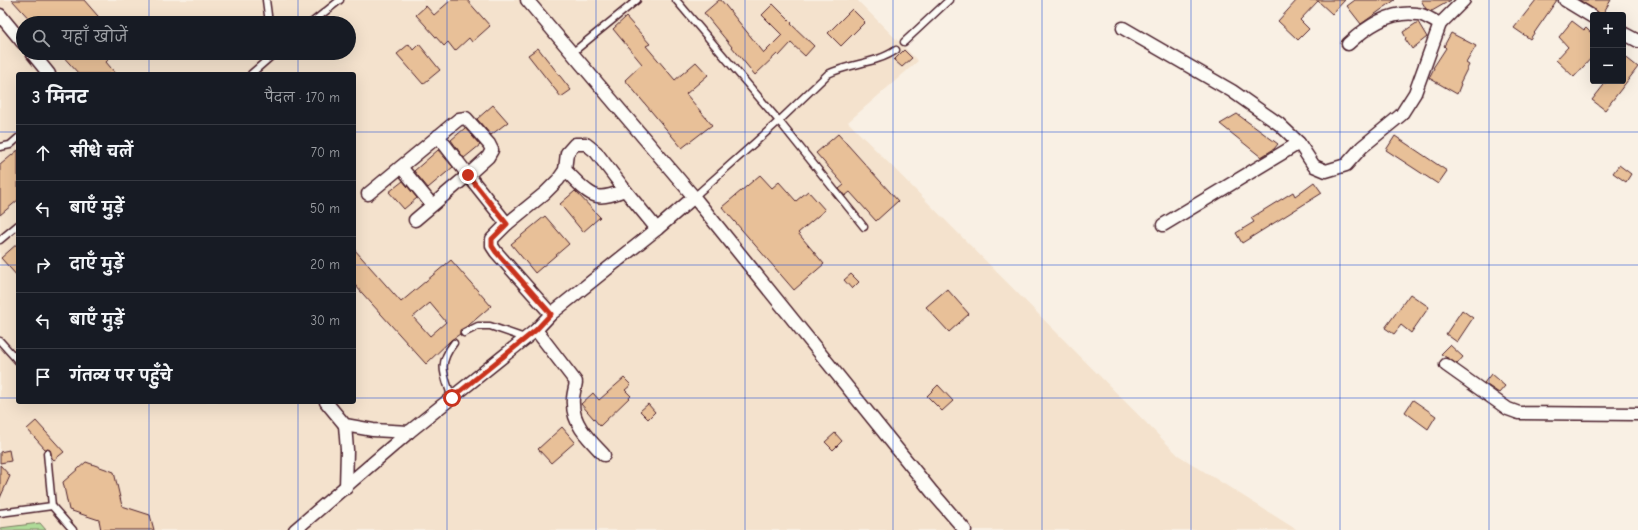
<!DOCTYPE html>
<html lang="hi">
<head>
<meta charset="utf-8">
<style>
	:root { --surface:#171b24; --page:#20242c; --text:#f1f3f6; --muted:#9ea1a6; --line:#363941 }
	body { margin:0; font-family:"Comic Neue","Playpen Sans Deva",sans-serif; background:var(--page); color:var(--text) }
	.controls { position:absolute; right:12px; top:12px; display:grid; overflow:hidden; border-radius:4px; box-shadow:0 4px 16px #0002 }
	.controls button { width:36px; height:36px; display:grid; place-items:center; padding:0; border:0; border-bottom:1px solid var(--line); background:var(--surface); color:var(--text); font:20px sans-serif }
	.stop { position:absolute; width:12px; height:12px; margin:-9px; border:3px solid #c8321e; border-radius:50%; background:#fff }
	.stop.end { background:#c8321e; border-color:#fff; box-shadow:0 1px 4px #0008 }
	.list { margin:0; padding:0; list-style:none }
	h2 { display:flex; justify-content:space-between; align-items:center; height:52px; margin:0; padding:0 16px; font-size:17px }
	h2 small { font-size:13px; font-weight:400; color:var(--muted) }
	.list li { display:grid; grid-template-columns:26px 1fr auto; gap:12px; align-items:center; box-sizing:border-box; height:56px; padding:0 16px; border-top:1px solid var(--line) }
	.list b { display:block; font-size:15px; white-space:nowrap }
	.list em { font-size:13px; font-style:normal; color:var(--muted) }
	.icon { flex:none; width:22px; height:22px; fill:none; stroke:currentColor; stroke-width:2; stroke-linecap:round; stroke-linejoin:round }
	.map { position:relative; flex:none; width:1638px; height:530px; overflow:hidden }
	.search { position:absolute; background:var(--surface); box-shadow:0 4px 16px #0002; left:16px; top:16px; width:340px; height:44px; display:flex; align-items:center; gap:10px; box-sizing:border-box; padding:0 14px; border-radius:22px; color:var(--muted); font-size:15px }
	.panel { position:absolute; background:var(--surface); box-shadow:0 4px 16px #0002; left:16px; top:72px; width:340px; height:332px; border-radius:4px }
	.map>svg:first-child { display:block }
	.built { fill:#f4e2cd; fill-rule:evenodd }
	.green { fill:#aeda98; stroke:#7c7c62 }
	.building { fill:#e8c098; stroke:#4a1f2b; fill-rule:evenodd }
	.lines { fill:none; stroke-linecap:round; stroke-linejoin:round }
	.service-casing { stroke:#4a1f2b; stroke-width:9 }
	.minor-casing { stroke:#4a1f2b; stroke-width:15 }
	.service { stroke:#fdfcf7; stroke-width:6 }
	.minor { stroke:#fdfcf7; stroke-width:12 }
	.route { stroke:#c8321e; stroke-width:5 }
	.grid { fill:none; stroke:#1d4ed8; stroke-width:1; stroke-opacity:0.55 }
</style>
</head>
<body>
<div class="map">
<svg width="1638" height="530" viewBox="0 0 1638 530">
	<rect width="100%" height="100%" fill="#f9f0e4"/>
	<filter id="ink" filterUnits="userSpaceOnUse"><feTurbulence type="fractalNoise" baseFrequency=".025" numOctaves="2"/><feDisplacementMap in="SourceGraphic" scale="8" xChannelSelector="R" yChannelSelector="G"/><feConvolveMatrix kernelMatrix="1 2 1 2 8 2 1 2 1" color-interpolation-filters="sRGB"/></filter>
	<g filter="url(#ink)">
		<path class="built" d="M0,0H857L918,61L848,122L1178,455L1297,530H0ZM23,23H349V53H23ZM18,74H354V402H18Z"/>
		<path class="green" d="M40,523L46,530H0V528Z"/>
		<g class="building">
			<path d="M12,0H84L104,23H33Z"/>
			<path d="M451,0H467L490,26L472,42L469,38L455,51L448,42L444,46L416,15L426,6L434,15Z"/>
			<path d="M719,0H721L764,53L782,35L762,15L773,4L792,23L791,24L814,46L805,56L791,43L779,56L777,54L755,75L704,13Z"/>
			<path d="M1297,0H1345L1332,14L1318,1L1300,20L1309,29L1298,40L1278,21Z"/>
			<path d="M1355,0H1395L1361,24L1347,6Z"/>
			<path d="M1421,0H1451L1432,11L1426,9Z"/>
			<path d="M1536,0H1557L1530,39L1514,28Z"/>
			<path d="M1579,0H1611L1602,15H1600L1597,11Z"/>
			<path d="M852,9L865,22L841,46L828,33Z"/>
			<path d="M626,17L650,44L646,46L675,80L696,62L708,75L686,94L712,125L682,148L625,80L642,64L613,29Z"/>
			<path d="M1572,21L1584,30L1586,28L1593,35V56L1574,77L1556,60L1568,47L1559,37Z"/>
			<path d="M1418,22L1427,37L1412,49L1405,39L1406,38L1403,32Z"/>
			<path d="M1451,33L1476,46L1466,63L1469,65L1460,83L1461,84L1457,94L1429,78L1434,68H1433L1446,48L1444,46Z"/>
			<path d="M409,44L413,50L419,44L440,70L423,84L397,54Z"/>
			<path d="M538,48L571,90L561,97L528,55Z"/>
			<path d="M904,50L912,58L902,67L894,60Z"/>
			<path d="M60,53H115L106,62L116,74H79Z"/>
			<path d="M1623,55L1638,67L1605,110L1592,100L1607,81H1623Z"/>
			<path d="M493,105L508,122L491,135L477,119Z"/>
			<path d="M1237,114L1278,144L1274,149L1261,157L1220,124Z"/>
			<path d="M465,128L480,145L464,158L451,140Z"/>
			<path d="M838,134L898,201L876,221L850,192L845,196L839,189L844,185L816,153Z"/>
			<path d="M1395,136L1447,171L1438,184L1386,150Z"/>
			<path d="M18,150V200L0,215V165Z"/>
			<path d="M438,150L453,167L428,188L414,171Z"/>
			<path d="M1619,165L1631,174L1626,182L1613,173Z"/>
			<path d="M760,175L772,188L779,182L796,201L808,191L825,210L798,233L824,264L794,290L722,207Z"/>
			<path d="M403,181L417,198L404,209L389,192Z"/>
			<path d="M1314,182L1322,193L1242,243L1236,233L1254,222L1251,218L1293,192L1295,196Z"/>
			<path d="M575,191L600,217L583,232L560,204Z"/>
			<path d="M545,216L569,244L535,273L511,244Z"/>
			<path d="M18,243V277L1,258Z"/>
			<path d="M354,249L401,302L451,260L491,306L469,325L460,330V334L451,340L426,364L354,284ZM430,303L446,322L430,336L413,317Z"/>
			<path d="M851,274L859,282L852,289L844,280Z"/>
			<path d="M947,289L969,314L949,332L926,307Z"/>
			<path d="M1410,294L1429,307L1411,333L1401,325L1394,334L1385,328Z"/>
			<path d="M1462,310L1473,318L1457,342L1446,334Z"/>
			<path d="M1450,345L1463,357L1457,364L1441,354Z"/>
			<path d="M1491,374L1505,386L1499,393L1484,383Z"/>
			<path d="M624,378L631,385L625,390L631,396L600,426L581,404L593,393L599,400Z"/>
			<path d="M938,385L953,401L942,411L927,396Z"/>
			<path d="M1413,400L1436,416L1428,429L1405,412Z"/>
			<path d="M648,404L655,412L648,419L640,411Z"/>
			<path d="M36,421L64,452L54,460L52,458L50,450L45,449L27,429Z"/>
			<path d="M562,427L575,442L551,463L538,449Z"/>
			<path d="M835,433L842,441L833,450L825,442Z"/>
			<path d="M9,450L11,461L0,463V452Z"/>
			<path d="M86,462L114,472L122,506L150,515L154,530H101L99,520L69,510L63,482Z"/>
			<path d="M0,465L10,476L0,498Z"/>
		</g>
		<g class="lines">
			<defs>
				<g id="service">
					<path d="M266,0L269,23"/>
					<path d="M676,0L779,121L828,74C849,63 876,64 896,50"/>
					<path d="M311,23L340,0"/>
					<path d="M904,42L949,0"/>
					<path d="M572,53L637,0"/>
					<path d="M251,74L275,53"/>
					<path d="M0,147L10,145L18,138"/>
					<path d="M694,197L779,121L864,227"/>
					<path d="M0,240L18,225"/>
					<path d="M464,333L478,326H490L525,338"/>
					<path d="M0,341L18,361"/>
					<path d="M452,398C444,374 437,365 454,343"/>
					<path d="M47,453L52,506"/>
					<path d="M0,513L52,506L73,530"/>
				</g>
				<g id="minor">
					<path d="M527,0L694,197L932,492L965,530"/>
					<path d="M1565,0L1593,17"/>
					<path d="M0,15L23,43"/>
					<path d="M1123,28L1232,91L1279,124L1299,143L1314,166L1326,171L1346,165L1362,147L1401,115L1415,93L1440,24"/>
					<path d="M1623,33L1638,41"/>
					<path d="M1348,44C1366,27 1390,10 1417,14C1424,14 1433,21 1440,24L1464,0"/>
					<path d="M32,53L49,74"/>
					<path d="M401,167L432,205"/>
					<path d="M565,170C574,178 585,193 597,196C605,198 617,193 625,190"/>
					<path d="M368,194L459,119L466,118L489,144L492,150L488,157L468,175L507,224L545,193L558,180L565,170L567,153L575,144H586L596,152L625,190L657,229"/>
					<path d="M415,220L468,175L438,136"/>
					<path d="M507,224L492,239V246L496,252L551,314"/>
					<path d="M1163,225L1299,143"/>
					<path d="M536,330L576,382C575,389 572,397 573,404C573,425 590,440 604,455"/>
					<path d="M1446,365L1508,409L1519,413L1638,414"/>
					<path d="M326,402L345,425L373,430L409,432"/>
					<path d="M345,425L347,450L346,488"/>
					<path d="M295,530L409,432L536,330L551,314L657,229L694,197"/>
				</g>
			</defs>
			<use href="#service" class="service-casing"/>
			<use href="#minor" class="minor-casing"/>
			<use href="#service" class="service"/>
			<use href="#minor" class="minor"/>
		</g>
	</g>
	<g class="lines" filter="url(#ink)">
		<path class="route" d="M452,398L536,330L551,314L496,252L492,246V239L507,224L468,175"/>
	</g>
	<path class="grid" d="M149,0V23M298,0V23M447,0V530M596,0V530M745,0V530M893,0V530M1042,0V530M1191,0V530M1340,0V530M1489,0V530M149,53V74M298,53V74M0,132H18M354,132H1638M0,265H18M354,265H1638M0,398H18M354,398H1638M149,402V530M298,402V530"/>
</svg>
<div class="controls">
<button>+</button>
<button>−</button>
</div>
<div class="stop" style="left:452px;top:398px"></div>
<div class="stop end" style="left:468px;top:175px"></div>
<div class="search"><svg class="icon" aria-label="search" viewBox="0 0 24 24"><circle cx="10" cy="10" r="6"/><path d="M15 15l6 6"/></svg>यहाँ खोजें</div>
<section class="panel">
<h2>3 मिनट<small>पैदल · 170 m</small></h2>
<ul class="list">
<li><svg class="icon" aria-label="ahead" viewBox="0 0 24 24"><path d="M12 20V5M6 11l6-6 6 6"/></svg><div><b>सीधे चलें</b></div><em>70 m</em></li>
<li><svg class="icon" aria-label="left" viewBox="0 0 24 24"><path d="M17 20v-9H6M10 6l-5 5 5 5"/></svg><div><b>बाएँ मुड़ें</b></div><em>50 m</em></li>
<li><svg class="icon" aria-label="right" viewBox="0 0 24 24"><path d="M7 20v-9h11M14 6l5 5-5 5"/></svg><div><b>दाएँ मुड़ें</b></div><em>20 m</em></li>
<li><svg class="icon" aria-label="left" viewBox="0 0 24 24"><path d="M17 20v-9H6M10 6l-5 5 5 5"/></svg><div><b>बाएँ मुड़ें</b></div><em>30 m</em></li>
<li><svg class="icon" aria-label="arrive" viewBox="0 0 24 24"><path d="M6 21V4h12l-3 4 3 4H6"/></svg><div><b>गंतव्य पर पहुँचे</b></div></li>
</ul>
</section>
</div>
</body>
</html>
